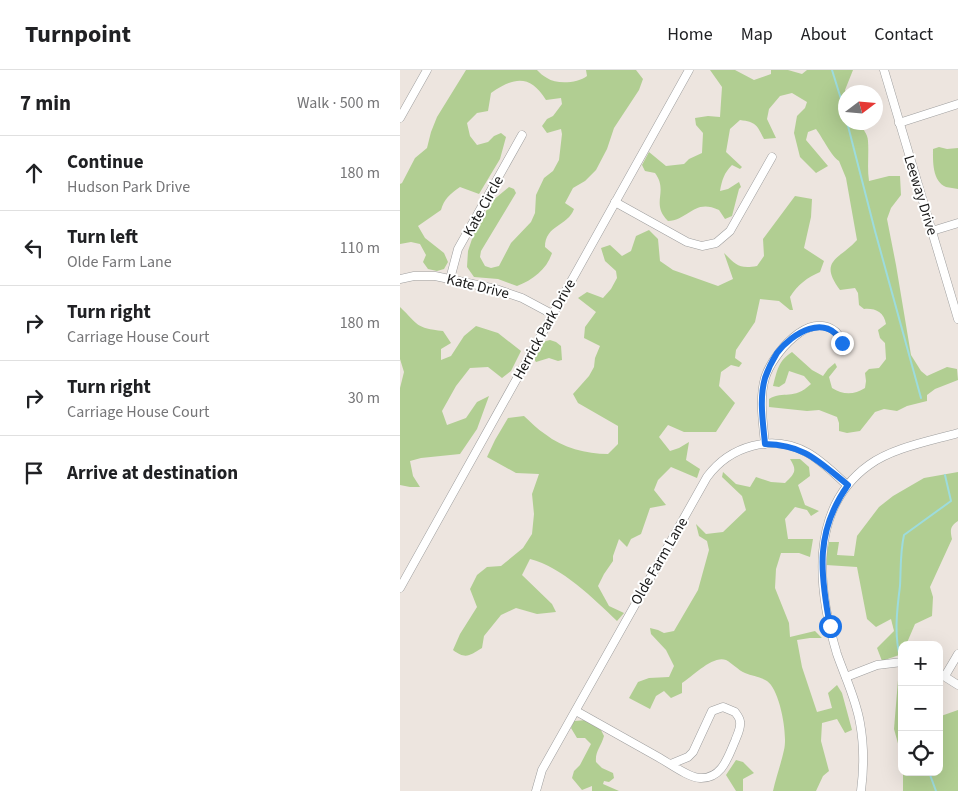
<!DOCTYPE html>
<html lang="en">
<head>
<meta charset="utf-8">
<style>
	:root { --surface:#fff; --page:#f2f2f2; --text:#202124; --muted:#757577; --line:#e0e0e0 }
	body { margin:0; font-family:"Source Sans 3",sans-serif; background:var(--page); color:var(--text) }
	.controls { position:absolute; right:15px; bottom:15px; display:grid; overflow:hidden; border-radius:10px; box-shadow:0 5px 20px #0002 }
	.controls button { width:45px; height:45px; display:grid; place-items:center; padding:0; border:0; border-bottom:1px solid var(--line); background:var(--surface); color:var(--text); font:25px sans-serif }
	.compass { position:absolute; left:438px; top:15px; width:45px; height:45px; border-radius:50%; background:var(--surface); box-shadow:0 5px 20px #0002; rotate:74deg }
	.stop { position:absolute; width:15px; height:15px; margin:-11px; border:4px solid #1a73e8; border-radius:50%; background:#fff }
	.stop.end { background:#1a73e8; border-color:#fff; box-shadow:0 1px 5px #0008 }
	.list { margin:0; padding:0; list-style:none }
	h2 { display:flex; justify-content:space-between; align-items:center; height:65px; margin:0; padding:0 20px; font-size:21px }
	h2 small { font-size:16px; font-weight:400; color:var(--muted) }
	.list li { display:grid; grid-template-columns:32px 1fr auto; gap:15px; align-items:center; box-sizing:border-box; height:75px; padding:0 20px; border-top:1px solid var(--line) }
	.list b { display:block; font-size:19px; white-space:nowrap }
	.list p { margin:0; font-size:16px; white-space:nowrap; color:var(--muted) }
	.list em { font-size:16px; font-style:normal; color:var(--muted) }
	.icon { flex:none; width:28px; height:28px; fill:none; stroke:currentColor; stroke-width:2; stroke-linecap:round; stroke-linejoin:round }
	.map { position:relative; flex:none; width:558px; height:721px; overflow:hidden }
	header { display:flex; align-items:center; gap:30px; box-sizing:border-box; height:70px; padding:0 25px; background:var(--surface); border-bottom:1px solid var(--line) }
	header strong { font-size:24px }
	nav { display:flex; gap:28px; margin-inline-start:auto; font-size:18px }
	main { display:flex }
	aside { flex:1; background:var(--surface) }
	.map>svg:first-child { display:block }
	.forest { fill:#b1ce92 }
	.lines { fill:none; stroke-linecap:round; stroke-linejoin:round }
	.stream { stroke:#9ddcdd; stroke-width:2 }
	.minor-casing { stroke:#9e9e9e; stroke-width:9 }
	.minor { stroke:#fff; stroke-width:8 }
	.route { stroke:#1a73e8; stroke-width:6 }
	.labels { text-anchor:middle; stroke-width:4; stroke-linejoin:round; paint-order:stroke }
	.street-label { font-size:15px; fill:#1a1a1a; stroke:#fff }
</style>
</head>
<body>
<header>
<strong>Turnpoint</strong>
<nav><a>Home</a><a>Map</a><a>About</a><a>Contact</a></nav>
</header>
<main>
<aside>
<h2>7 min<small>Walk · 500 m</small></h2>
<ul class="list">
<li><svg class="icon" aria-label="ahead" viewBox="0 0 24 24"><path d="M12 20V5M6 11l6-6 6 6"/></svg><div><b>Continue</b><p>Hudson Park Drive</p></div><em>180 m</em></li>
<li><svg class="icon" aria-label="left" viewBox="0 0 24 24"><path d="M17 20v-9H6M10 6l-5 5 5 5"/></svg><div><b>Turn left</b><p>Olde Farm Lane</p></div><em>110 m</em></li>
<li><svg class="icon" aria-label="right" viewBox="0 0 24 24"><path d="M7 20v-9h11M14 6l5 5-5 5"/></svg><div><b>Turn right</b><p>Carriage House Court</p></div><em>180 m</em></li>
<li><svg class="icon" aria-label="right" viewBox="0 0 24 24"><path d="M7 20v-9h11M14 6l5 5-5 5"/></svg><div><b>Turn right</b><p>Carriage House Court</p></div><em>30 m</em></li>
<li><svg class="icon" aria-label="arrive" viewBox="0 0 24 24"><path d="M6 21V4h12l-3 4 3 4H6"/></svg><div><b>Arrive at destination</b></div></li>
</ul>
</aside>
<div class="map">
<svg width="558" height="721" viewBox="0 0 558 721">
	<rect width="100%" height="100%" fill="#ede5df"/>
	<g class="forest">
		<path d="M66,0H137C140,3 143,6 147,8C157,15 178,13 187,6L186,0H236L243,9L239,20L214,58L207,79L196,100L185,111L173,118L165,133L174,139C168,156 145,155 145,177L152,183C147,199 133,210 117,216L98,209L74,207L67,197L68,181L75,160L92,131L109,117L114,119L116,123L81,181L80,187L85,196L91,198L99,196L111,173L131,152L135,143L136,125L144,108L153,101L159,90L162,64L161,59L147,63L142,56L147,49L153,46L162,34L161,28L146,30C130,4 114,7 91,23L88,41L77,43L67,53L70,66L77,75L88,72L94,66L101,63L106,67L100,89L79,124L60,117C50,124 44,129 41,140L18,156L25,168L44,183L48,192L44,199L37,201L28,199L23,192L26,185L20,174L11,172L0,174V114L2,113L15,88L27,78L31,62L37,47Z"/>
		<path d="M310,0H335L354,10L371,4V0H388L402,4L407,0H453L445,20L446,22V52L461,53C462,59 468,64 468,71C469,85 467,98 469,111L489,106H500L501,125L491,138L487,149L496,195L511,285L521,301L527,306L547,297L557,299L558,310L535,319L527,325V331L507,336L497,341L484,339L475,342L460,361L447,363L439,361V353L437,347L419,340L407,341L369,337V329C384,320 393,331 411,314L404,306L389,301L385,313L379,317L373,316C377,301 378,291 392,282L412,300L423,306L428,299L435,293L437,297L429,307L432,318C443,325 454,325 465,318L466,311L465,303L469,299L479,298L486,289L485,273L480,268L478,260L486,254C484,242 475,238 464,239L459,235L458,223L455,218L440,220C418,190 439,190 457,170L446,108L439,91C432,87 422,67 416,59L408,62L406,70L428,96L416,103L400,87L394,63L397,46L405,38L407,32L392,23L380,26L369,39L367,49L376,68L364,69C357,55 356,52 340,50L330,59L326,82L342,97L340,99L332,95C324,103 322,110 320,121L328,119L339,112L341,117L339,119L332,146L325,149L319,140C294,128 289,150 268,151C250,133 269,122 255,103L245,101L242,95L249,82L266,96L284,94L289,89L302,83L303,63L296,55L295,48L308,46L320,47L322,17Z"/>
		<path d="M539,77L547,79L558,78V119C554,118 550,118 546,117C532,111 533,91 533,79Z"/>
		<path d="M395,126L412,129L411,147L404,178L424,191L420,202C407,208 398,214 390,227L393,240H390L379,231L360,229L355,252L336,280L335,288L342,293L339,297L331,295L321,302L319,316L335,333L316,362H284L268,355L259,367L270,381L279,378L289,372L286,390L300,399L297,408L271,397L258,410L254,420L266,435L250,438L241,464L231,469L227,477L219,469L213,486V491L204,504L198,516L209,536L224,543L217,551C194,529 162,497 130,489L122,505L152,534L156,542L137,544L116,538L101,545L84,566L82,578C70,585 66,590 53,580L60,564L77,537L70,519L77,505L87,497L101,496L123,478L132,464L134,444L132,424L139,404L116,403L87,387L95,370L108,348L124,346C131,352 137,359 145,364C163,378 186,384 208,384L218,374V356L178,333L173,324L189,306L194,297L195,288L200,276L184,268L185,257L196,242L178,228L187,222L203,228L211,219L217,208L216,201L205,191L201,178L210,175L222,186L231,181L236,166L249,160L258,169L260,191L273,200L318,216L333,209L324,183C336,195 339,199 357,196L364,186L363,169Z"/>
		<path d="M0,237C19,255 15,258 43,261L51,273L41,279V290L51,286L64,266L76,256L98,263L121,281L111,301L102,308L88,297L70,298L56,316L42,341L47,355L66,348L77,332L89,326L77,359L60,384L21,388L10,391L13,406L20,417H10L0,415V318L4,302L0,289Z"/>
		<path d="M150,270L156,272L161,276L162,290L158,291L149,288L136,292L134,289L142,272Z"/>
		<path d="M390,389H400L409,397L410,406L398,415L405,435L419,441L411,446L407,440L395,437L385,449L388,469H413L410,487L399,483H381L376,499L375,518L389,553L390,567L415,561L422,568H410L397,570L402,597L417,642L432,638L428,623L437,615L442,623L452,660L445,663L437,649L422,653L421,671L429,701L423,706L416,721H373C376,707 381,694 384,680C388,665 380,620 367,611C361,607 352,606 345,603C338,600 332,593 326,590C313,585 293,606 282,613V623L271,628L264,621L256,626L250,639L229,628L238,612L249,608L269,607L274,596L266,580L251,564L250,558L258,560L264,563L274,561L298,520L309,480L307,471L299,466L296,454L306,464L323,462L346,440L342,426L322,407L323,402L336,414L350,417L356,407L371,412L385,413C394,404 398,401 390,389Z"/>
		<path d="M558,402V451C550,456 550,460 552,469L530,517L533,527L532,546L515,554L506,575H502V584L482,591L477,578L494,561L491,549L476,557L467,549L457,497L426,495L427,483L429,472H439L437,485L454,486L457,466L479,437L493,426L524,408Z"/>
		<path d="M502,609V688L494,659L498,610Z"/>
		<path d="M558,640V721H503V702H539V642L541,646Z"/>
		<path d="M187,650L201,660L204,666C201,677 195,681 196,692L202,698L213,703L214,708L209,712L204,711L203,714L219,721H192V716L182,720L172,708L174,701L180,695L191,674L185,668H177L171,658L174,651Z"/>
		<path d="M336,690L343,692L354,703L343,709V721H336L326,705Z"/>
	</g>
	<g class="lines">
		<g class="stream">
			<path d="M432,0L446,45"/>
			<path d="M447,52L475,161L521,328"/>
			<path d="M500,587C494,565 497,539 500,516C501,499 500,483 504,465L551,431L545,405"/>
			<path d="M529,702L536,721"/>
		</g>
		<defs>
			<g id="minor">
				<path d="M484,0L558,249"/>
				<path d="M0,48L27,0"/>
				<path d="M499,53L558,34"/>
				<path d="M215,132L287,172L302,176L316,173L330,161L372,87"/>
				<path d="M532,161L558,153"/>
				<path d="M0,209L14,206H35L96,219L122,228L152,244"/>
				<path d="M50,209L58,179L122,65"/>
				<path d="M365,374C363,352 359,329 365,308C372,285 409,239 436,262C440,266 442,274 445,279"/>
				<path d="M0,518L289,0"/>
				<path d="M539,603L558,615"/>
				<path d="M545,606L558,584"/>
				<path d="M446,607L477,595L502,592"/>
				<path d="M176,641L258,687C269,693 289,708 300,708C322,709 328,687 335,671C337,665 341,659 340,652C340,648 337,645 335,642L323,637L312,641L293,682L288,687L271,694"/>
				<path d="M136,721L142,700L307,407C330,376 372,363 408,383C422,391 435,404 447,415"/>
				<path d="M461,721C464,698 464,675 460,653C456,629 445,607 437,584C418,521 408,439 469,395C492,378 530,371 558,363"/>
			</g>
		</defs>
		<use href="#minor" class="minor-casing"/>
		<use href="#minor" class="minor"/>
	</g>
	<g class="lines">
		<path class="route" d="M430,556C420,503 415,461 448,415C418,391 405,375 365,374C363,352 359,329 365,308C368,299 372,291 377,283C392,263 427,242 442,273"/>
	</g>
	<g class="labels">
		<g class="street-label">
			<text transform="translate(521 125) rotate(73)" y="5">Leeway Drive</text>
			<text transform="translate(83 136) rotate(-61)" y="5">Kate Circle</text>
			<text transform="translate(78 216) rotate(14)" y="5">Kate Drive</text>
			<text transform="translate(144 259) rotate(-61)" y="5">Herrick Park Drive</text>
			<text transform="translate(259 491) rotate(-60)" y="5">Olde Farm Lane</text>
		</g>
	</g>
</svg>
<div class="controls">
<button>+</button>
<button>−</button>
<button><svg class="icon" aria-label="locate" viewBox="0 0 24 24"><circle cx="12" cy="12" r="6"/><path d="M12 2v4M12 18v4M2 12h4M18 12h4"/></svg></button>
</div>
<svg class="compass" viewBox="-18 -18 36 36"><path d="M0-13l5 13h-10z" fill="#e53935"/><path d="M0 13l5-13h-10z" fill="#757577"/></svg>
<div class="stop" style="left:430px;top:556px"></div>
<div class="stop end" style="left:442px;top:273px"></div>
</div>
</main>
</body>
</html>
